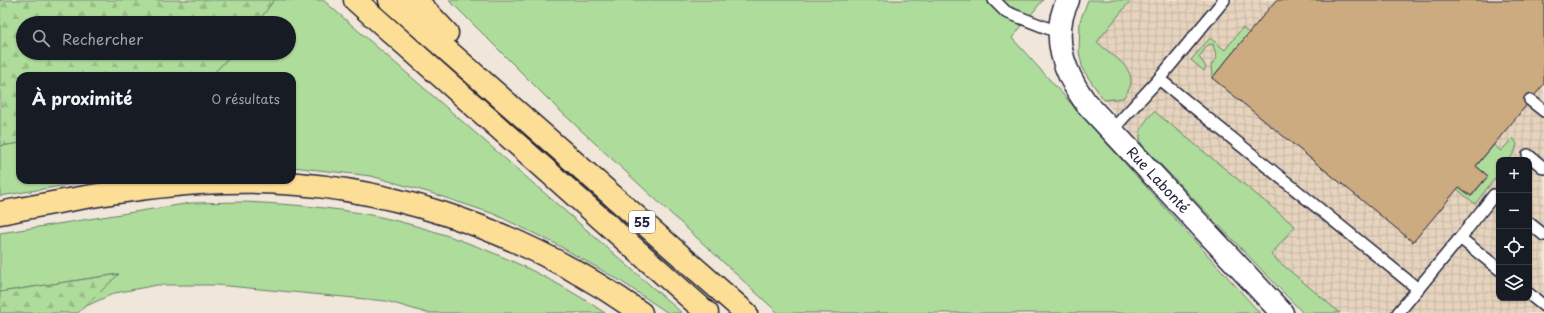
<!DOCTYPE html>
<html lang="fr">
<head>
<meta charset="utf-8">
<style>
	:root { --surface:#171b24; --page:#242831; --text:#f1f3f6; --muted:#9ea1a6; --line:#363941 }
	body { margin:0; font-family:"Playpen Sans",sans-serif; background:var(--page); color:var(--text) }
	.controls { position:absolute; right:12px; bottom:12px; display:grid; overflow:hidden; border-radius:8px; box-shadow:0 1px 3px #0004 }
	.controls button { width:36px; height:36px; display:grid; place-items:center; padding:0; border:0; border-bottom:1px solid var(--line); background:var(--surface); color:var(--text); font:20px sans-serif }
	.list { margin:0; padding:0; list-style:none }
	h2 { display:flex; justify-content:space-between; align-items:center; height:52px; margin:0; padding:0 16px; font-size:17px }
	h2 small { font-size:13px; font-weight:400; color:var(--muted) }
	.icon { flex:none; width:22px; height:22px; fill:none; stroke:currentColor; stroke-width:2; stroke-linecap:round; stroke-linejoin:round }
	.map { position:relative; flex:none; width:1544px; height:313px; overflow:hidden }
	.search { position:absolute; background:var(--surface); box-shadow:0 1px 3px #0004; left:16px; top:16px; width:280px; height:44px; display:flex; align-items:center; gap:10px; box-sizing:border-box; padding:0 14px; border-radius:22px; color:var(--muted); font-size:15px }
	.panel { position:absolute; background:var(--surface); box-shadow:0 1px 3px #0004; left:16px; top:72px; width:280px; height:112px; border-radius:12px }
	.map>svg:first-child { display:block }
	.industrial { fill:url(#industrial-grid); fill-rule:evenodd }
	.green { fill:#aedc9b; stroke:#687f6b }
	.forest { fill:url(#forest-firs); stroke:#687f6b }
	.building { fill:#cdab80; stroke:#22223b }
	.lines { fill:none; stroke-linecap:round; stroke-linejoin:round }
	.lane-casing { stroke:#22223b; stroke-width:14 }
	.street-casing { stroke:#22223b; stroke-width:25 }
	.highway-casing { stroke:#22223b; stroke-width:25 }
	.lane { stroke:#fff; stroke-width:11 }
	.street { stroke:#fff; stroke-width:22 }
	.highway { stroke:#fcde96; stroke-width:22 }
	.labels { text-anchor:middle; stroke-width:3; stroke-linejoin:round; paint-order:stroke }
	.shield { fill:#fff; stroke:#646476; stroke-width:1 }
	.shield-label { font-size:13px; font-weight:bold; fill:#22223b }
	.street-label { font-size:14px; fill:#22223b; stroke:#fff }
</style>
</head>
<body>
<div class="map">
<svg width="1544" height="313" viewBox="0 0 1544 313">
	<defs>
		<pattern id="industrial-grid" width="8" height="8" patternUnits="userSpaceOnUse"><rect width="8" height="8" fill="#e6d4be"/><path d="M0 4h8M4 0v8" fill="none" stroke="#c5b6a4"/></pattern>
		<pattern id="forest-firs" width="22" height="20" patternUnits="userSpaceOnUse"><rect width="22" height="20" fill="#aedc9b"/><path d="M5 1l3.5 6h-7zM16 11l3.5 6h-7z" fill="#95bc86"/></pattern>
	</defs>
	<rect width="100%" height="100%" fill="#f0e6d9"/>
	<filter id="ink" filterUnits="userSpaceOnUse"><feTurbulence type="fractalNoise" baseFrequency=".025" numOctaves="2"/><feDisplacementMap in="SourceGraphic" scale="8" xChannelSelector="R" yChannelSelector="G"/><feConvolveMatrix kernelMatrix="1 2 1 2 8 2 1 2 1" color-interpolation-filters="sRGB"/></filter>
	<g filter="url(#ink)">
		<path class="industrial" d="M1088,0H1544V313H1303L1135,137L1097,92L1083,70L1079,52L1080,21ZM1499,160H1529V298H1499Z"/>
		<g class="green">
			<path d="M274,0H323L682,313H668L619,280L554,243L494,214L428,192L371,176L292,167V76H211L233,53H289V23H257Z"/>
			<path d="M449,0H1043L1012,38L1260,313H778L556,107Z"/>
			<path d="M1088,0H1131L1097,42C1114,58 1146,72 1123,98L1104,100L1083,70L1079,52L1080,21Z"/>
			<path d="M1242,28L1249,33L1212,78L1211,65L1217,58L1213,44L1208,45L1199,57L1206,67L1204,71L1191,60L1210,38L1225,50Z"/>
			<path d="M1154,111L1295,226L1271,255L1340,313H1303L1142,145C1136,130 1145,122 1154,111Z"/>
			<path d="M1513,138L1517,144L1515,151L1509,160H1499V173L1475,204L1457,189L1459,187L1472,196L1488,176L1476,166L1494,145L1501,151Z"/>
			<path d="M20,143V180H98L0,196V146Z"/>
			<path d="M244,202C286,204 329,207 371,215C453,232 536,266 605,313H427L386,301L217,285H157L115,293L84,307L118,274L0,292V233L191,203Z"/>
		</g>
		<g class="forest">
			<path d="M0,0H274L257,23H23V53H233L211,76H20V143L0,146Z"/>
			<path d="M119,274L78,313H0V292Z"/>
		</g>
		<path class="building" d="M1276,0H1544V84L1476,166L1488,176L1471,196L1459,187L1413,242L1212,78Z"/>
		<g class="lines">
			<defs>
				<g id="lane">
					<path d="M994,0L1006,12L1060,33"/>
					<path d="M1159,79L1224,0"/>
					<path d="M1530,100L1544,111"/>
					<path d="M1112,130L1159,79L1418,289"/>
					<path d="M1528,155L1544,168"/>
					<path d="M1529,223L1544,235"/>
					<path d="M1460,238L1494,195L1499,200"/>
					<path d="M1529,294L1544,306"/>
					<path d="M1398,313L1460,238L1499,269"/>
				</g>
				<path id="street" d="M1068,0C1050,36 1064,73 1086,103L1282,313"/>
				<g id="highway">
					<path d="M355,0L707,313"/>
					<path d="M390,0L746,313"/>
					<path d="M416,0L447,33"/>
					<path d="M0,213C73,199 149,184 224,182C374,177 519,227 641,313"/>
				</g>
			</defs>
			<use href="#lane" class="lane-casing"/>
			<use href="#street" class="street-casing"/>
			<use href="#highway" class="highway-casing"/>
			<use href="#lane" class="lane"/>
			<use href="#street" class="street"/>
			<use href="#highway" class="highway"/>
		</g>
	</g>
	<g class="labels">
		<rect class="shield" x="629" y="211" width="26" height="22" rx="3"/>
		<g class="shield-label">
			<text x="642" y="227">55</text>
		</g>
		<g class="street-label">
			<text transform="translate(1158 180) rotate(47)" y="5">Rue Labonté</text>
		</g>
	</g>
</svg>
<div class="controls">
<button>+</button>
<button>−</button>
<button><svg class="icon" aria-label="locate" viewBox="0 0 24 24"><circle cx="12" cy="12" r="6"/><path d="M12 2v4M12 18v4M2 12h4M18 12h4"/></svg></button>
<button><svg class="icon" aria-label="layers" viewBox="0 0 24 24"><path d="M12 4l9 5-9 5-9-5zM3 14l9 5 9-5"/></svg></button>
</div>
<div class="search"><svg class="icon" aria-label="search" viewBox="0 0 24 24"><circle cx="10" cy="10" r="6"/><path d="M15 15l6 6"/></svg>Rechercher</div>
<section class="panel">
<h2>À proximité<small>0 résultats</small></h2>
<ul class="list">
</ul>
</section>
</div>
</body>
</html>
